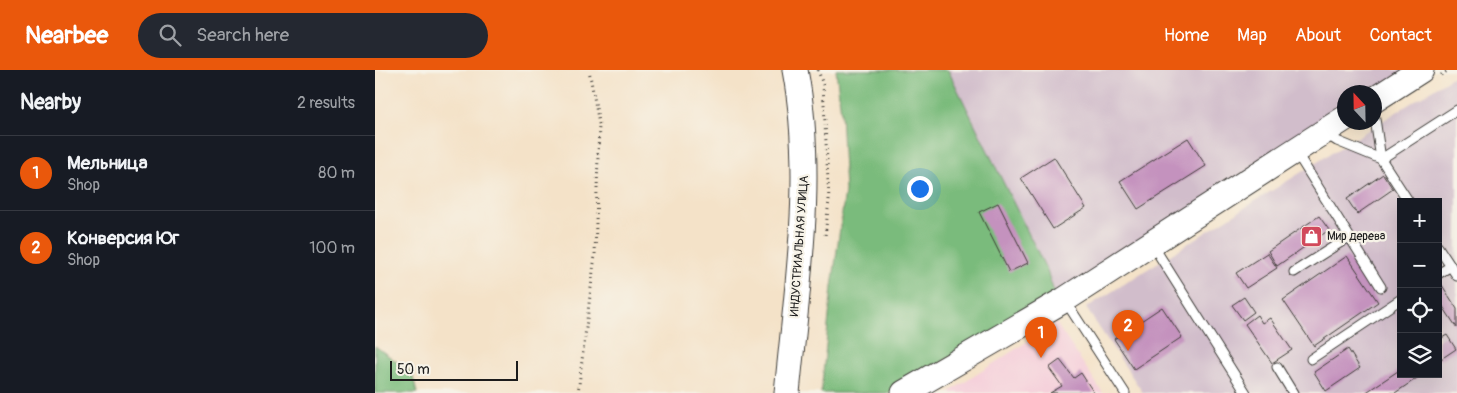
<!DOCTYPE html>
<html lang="en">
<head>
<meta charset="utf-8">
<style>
	:root { --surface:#171b24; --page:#242831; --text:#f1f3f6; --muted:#9ea1a6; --line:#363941; --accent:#ea580c }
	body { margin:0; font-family:Pangolin,sans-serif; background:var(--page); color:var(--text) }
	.controls { position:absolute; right:15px; bottom:15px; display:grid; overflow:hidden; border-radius:0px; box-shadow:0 5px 20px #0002 }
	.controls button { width:45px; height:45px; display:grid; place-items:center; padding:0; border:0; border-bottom:1px solid var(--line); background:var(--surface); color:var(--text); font:25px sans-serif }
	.compass { position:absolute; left:962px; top:15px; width:45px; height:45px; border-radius:50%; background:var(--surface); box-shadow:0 5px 20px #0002; rotate:338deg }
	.scale { position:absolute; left:15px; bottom:12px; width:128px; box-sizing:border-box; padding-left:5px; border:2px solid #1c1c1c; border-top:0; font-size:14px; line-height:18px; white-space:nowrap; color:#1c1c1c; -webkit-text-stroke:4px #f7f3e8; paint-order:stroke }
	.you { position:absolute; left:544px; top:118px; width:18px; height:18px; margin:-12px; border:4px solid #fff; border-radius:50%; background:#1a73e8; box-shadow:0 0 0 8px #1a73e833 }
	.badge { display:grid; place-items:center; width:32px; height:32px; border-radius:50%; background:var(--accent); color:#fff; font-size:16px; font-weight:700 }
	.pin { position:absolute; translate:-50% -41px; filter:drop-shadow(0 1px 2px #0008) }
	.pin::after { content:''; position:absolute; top:26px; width:18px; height:15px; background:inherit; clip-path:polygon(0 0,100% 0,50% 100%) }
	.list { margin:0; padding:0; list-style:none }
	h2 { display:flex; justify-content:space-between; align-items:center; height:65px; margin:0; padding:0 20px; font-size:21px }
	h2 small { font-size:16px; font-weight:400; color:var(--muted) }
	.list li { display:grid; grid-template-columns:32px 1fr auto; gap:15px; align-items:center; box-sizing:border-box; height:75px; padding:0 20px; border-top:1px solid var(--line) }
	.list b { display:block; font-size:19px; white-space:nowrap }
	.list p { margin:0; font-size:16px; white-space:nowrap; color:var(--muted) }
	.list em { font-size:16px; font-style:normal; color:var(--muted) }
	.icon { flex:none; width:28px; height:28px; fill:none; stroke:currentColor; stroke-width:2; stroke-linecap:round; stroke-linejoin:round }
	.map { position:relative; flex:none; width:1082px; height:323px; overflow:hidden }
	header { display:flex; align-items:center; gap:30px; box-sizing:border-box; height:70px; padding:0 25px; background:var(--accent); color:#fff }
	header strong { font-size:24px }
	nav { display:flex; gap:28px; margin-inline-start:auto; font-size:18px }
	.search { width:350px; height:45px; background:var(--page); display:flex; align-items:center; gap:12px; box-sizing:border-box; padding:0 18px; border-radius:28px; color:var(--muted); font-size:19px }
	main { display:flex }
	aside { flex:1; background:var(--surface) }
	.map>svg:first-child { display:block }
	.built { fill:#f5cfda }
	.industrial { fill:#d1bdcb; fill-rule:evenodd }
	.forest { fill:#7abb7c; stroke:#4b6c4c }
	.building { fill:#c492be }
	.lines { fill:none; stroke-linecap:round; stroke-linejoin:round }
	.service-casing { stroke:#3c3a36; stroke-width:11 }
	.secondary-casing { stroke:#3c3a36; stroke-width:27 }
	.path { stroke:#3c3a36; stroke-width:3; stroke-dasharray:1 4; stroke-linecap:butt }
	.service { stroke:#fff; stroke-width:9 }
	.secondary { stroke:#fff; stroke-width:25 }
	.labels { text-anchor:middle; stroke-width:4.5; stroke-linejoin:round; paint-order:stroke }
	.poi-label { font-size:12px; fill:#1c1c1c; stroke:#f7f3e8; text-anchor:start }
	.street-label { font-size:12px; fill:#1c1c1c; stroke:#f7f3e8 }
</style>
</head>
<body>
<header>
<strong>Nearbee</strong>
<div class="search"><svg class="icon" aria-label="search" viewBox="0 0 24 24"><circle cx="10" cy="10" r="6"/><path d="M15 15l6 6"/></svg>Search here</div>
<nav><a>Home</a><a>Map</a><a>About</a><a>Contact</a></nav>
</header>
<main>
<aside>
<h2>Nearby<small>2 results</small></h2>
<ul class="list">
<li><span class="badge">1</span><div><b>Мельница</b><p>Shop</p></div><em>80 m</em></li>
<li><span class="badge">2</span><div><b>Конверсия Юг</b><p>Shop</p></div><em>100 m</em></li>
</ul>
</aside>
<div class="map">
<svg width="1082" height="323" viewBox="0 0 1082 323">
	<rect width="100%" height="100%" fill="#f7f3e8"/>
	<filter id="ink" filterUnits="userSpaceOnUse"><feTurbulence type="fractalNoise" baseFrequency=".02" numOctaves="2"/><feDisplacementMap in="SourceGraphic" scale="10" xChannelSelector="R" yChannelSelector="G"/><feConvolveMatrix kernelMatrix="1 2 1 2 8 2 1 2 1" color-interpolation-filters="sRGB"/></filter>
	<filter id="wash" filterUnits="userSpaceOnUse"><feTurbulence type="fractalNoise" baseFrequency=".0096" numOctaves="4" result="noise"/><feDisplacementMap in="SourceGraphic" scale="20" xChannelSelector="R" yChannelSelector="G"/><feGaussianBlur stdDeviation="1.12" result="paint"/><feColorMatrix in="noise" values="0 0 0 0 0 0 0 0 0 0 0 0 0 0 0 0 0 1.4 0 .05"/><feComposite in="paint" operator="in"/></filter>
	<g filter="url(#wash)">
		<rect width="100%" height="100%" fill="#f4e2c8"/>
		<path class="built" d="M681,253L728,323H573Z"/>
		<g class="industrial">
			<path d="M573,0H1037L999,22H969V43L680,225L672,201Z"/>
			<path d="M1082,4V323H768L711,238ZM1026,132H1063V304H1026Z"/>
		</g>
		<g class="forest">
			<path d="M461,0H573L672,201L680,225L515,323H446L457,217L470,121L466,43Z"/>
			<path d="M0,276L37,303L42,323H0Z"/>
		</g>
		<g id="blocks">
			<g class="building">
				<path d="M813,68L831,96L763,139L745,111Z"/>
				<path d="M679,87L711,138L678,159L646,108Z"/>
				<path d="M1008,104L1018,119L982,144L972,129Z"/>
				<path d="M623,133L653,193L634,202L604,142Z"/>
				<path d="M944,146L954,160L902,196L893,181Z"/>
				<path d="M892,183L902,198L871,218L861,203Z"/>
				<path d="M972,186L1003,232L939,276L908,230Z"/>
				<path d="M1065,212L1082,239V258L1063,229V213Z"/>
				<path d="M869,227L879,242L868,250L857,235Z"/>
				<path d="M787,237L807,267L759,299L739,269Z"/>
				<path d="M882,245L887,253L895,248L917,280L897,293L870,254Z"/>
				<path d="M1072,265L1081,279L1063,291V270Z"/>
				<path d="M973,279L985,298L951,321L939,302Z"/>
				<path d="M685,290L699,308L706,303L719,323H675L687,316L674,298Z"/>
				<path d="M1026,299V304H1048L1020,323H990Z"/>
			</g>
		</g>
	</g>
	<g filter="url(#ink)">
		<use href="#blocks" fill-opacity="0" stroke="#3c3a36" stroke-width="1"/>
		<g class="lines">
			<defs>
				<g id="service">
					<path d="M999,42L1006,89L1034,132"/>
					<path d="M951,64L962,71L1006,89"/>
					<path d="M921,82L1006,217"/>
					<path d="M1006,89L1082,40"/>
					<path d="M777,174L871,323"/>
					<path d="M1063,177L1082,206"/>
					<path d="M919,202L974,167"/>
					<path d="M1063,204L1076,196"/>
					<path d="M691,232L750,323"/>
					<path d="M936,289L1026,229"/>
					<path d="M902,297L918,323"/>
				</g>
				<g id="secondary">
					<path d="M999,30L1046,0"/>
					<path d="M412,323C422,218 440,105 420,0"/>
					<path d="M529,323L689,230L969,49"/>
				</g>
			</defs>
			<use href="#service" class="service-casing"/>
			<use href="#secondary" class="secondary-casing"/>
			<g class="path">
				<path d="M443,0L448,15L454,130L450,166"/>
				<path d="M1066,5L1074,0"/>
				<path d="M203,323L220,185L224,54L214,0"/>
			</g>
			<use href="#service" class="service"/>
			<use href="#secondary" class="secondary"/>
		</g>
	</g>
	<defs>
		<symbol id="shop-square" viewBox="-11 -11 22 22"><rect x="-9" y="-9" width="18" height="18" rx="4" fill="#d1495b" stroke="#f7f3e8"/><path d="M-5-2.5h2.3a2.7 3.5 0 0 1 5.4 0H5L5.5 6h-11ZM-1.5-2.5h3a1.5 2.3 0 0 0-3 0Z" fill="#fff"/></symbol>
	</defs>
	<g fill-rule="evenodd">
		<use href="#shop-square" x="924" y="154" width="25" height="25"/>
	</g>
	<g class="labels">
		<g class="poi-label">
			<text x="952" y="170">Мир дерева</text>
		</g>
		<g class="street-label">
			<text transform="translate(424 176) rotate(-86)" y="4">ИНДУСТРИАЛЬНАЯ УЛИЦА</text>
		</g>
	</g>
</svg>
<div class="controls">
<button>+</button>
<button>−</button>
<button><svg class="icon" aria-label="locate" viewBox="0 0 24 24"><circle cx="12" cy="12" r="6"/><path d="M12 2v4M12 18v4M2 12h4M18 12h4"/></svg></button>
<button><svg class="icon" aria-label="layers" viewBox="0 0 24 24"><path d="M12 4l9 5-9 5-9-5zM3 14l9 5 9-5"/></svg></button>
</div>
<svg class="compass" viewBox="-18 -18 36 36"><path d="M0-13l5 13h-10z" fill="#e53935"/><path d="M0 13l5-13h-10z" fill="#9ea1a6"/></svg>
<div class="scale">50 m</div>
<div class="you"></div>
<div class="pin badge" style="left:666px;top:288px">1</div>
<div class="pin badge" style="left:753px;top:281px">2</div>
</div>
</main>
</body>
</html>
